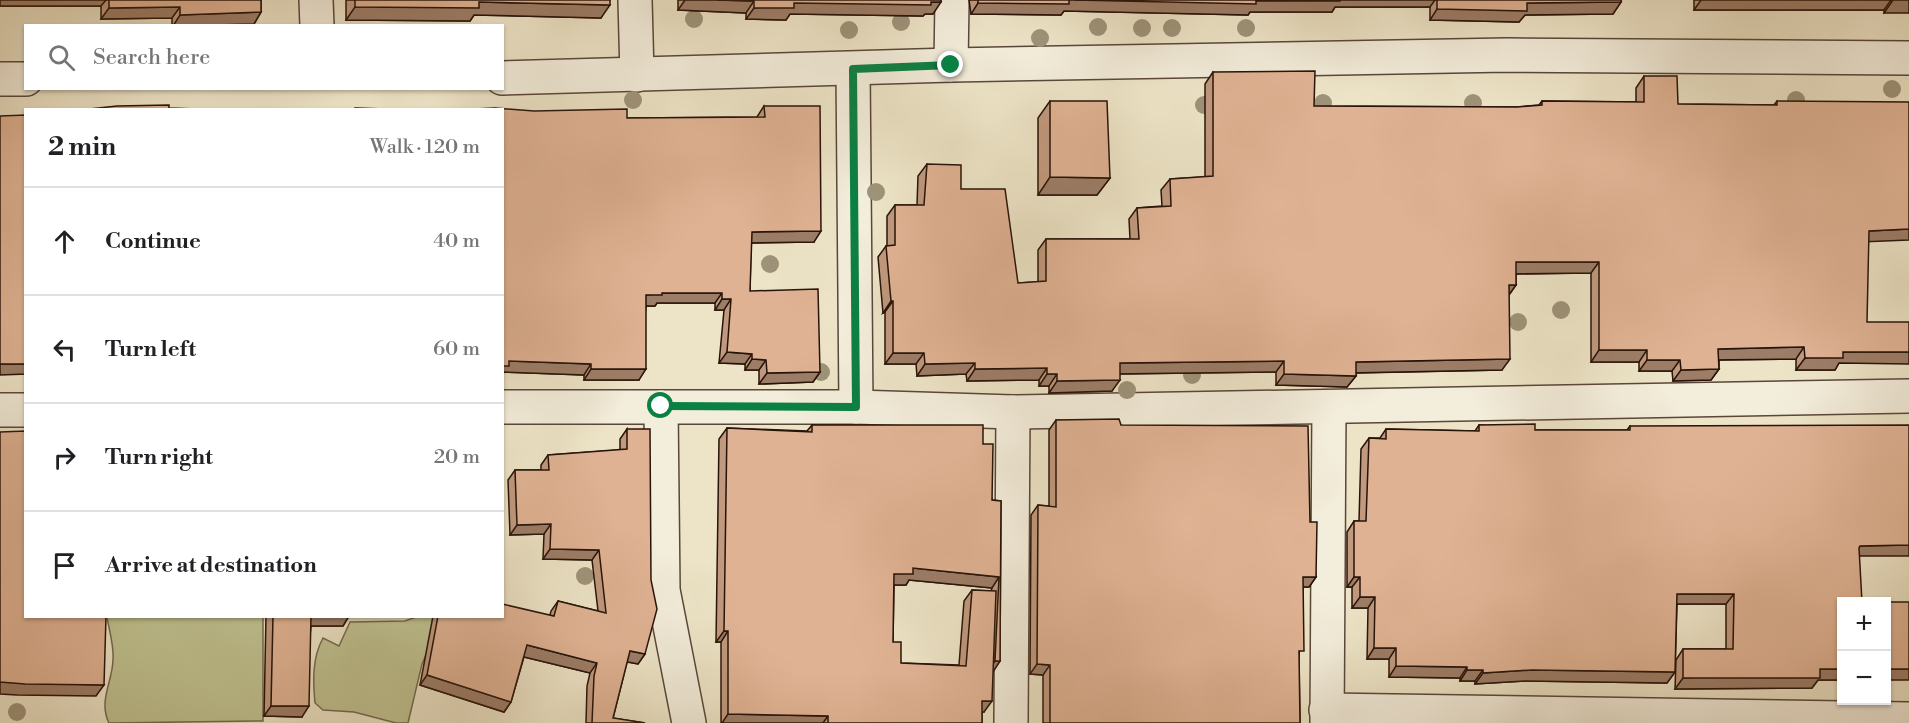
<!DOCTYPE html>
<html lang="en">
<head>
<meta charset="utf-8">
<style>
	:root { --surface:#fff; --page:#f2f2f2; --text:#202124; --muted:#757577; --line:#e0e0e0 }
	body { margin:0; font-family:"Libre Bodoni",serif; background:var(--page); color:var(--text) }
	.controls { position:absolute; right:18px; bottom:18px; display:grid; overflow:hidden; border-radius:0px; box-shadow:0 2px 4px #0004 }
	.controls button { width:54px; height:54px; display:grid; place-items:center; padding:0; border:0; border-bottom:2px solid var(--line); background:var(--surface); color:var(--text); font:30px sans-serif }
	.stop { position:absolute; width:18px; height:18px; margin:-14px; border:4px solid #0b8043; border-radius:50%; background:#fff }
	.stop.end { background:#0b8043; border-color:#fff; box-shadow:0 2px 6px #0008 }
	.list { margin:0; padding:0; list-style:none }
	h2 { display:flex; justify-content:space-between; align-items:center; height:78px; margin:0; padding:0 24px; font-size:26px }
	h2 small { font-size:20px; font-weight:400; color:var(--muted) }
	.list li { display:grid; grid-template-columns:39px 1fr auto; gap:18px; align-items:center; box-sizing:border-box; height:108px; padding:0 24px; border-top:2px solid var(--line) }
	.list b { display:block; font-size:22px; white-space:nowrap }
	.list em { font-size:20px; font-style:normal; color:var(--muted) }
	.icon { flex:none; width:33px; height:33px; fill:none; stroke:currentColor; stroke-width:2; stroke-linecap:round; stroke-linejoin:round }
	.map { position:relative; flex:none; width:1909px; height:723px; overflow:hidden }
	.search { position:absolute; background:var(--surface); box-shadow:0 2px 4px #0004; left:24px; top:24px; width:480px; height:66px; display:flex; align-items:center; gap:15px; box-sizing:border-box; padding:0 21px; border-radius:0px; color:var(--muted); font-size:22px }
	.panel { position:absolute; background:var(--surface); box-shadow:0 2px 4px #0004; left:24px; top:108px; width:480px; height:510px; border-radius:0px }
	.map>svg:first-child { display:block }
	.green { fill:#c0c291; stroke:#746a4d; stroke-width:1.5 }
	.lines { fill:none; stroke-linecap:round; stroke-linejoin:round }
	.minor-casing { stroke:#594738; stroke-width:36 }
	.minor { stroke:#f3eddb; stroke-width:33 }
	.tree { fill:#9e9379 }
	.wall { fill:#c0997e; stroke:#281309; stroke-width:1.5; fill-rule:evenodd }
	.shaded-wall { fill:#9c7d67; stroke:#281309; stroke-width:1.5 }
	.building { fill:#dfb293; stroke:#281309; stroke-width:1.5 }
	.route { stroke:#0b8043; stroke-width:8 }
</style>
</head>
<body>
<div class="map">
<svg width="1909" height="723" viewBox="0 0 1909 723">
	<rect width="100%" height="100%" fill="#ede4c7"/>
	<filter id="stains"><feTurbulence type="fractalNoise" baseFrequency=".00333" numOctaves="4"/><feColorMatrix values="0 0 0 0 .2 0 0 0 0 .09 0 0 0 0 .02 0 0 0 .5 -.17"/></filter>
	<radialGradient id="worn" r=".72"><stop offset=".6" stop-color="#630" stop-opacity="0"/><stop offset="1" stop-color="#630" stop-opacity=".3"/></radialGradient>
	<g class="green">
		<path d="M107,617H263V721L109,723C98,701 113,681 113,659C114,645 109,630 107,617Z"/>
		<path d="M416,617H438L433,639L422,664L408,723H396L354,712L323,710L315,703C313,681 312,658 323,638L339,646L350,622L405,621Z"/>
	</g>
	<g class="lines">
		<defs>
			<g id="minor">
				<path d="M316,0L317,26"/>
				<path d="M635,0L637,75"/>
				<path d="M951,65L952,0"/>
				<path d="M853,69L856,407"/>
				<path d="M502,78L951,65L1507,55L1909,58"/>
				<path d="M0,79H26"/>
				<path d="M502,407H856L1013,412L1909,396"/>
				<path d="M661,407L663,590L689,723"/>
				<path d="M0,410H26"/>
				<path d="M1326,710L1909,719"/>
				<path d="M1011,723L1013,412"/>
				<path d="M1327,723L1329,407"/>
			</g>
		</defs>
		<use href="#minor" class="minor-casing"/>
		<use href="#minor" class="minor"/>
	</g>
	<g class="tree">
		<circle cx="694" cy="19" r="9"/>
		<circle cx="901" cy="22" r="9"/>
		<circle cx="1098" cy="27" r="9"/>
		<circle cx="1142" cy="28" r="9"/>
		<circle cx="1172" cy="28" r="9"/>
		<circle cx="1246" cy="28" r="9"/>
		<circle cx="849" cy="30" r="9"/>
		<circle cx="1040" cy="38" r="9"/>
		<circle cx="1892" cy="89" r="9"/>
		<circle cx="633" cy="100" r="9"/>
		<circle cx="1796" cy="100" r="9"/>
		<circle cx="1323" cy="103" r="9"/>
		<circle cx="1473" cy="103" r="9"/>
		<circle cx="1204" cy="105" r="9"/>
		<circle cx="876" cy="192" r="9"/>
		<circle cx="770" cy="264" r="9"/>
		<circle cx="1561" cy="310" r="9"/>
		<circle cx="1518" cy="322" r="9"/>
		<circle cx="821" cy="372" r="9"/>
		<circle cx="1192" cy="375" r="9"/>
		<circle cx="1127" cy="390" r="9"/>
		<circle cx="585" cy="576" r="9"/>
		<circle cx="17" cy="712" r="9"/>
	</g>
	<g class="wall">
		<path d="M0,0H261V12L254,24L172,26V18L101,19V6H0Z"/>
		<path d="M346,0H610L601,18L474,15L470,21L346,20Z"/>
		<path d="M678,0H941L933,14H925L923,16L790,14L786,20L746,19V13L678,10Z"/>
		<path d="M969,0H1621V2L1613,14L1525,15L1519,22L1430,20V7H1335L1332,12H1250L1248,15L1064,11L1061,15L971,14Z"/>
		<path d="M1694,0H1909L1884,13V10H1694Z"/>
		<path d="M1213,72L1314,106L1517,107L1539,105L1542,101L1636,102V88L1644,76L1678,104L1774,105L1777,101L1868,242L1839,363L1835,370H1796V359L1719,360V369L1711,380L1673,381L1672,371H1639V362H1591V273L1516,274V285L1509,295L1502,370L1356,373V376L1347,387L1276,385V372L1120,374L1112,391L1049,393V386H1039V380L967,381L966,374L917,376L916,364H885V312L883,313L878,257L886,246H887V216L895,205H917L918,176L927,164L961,189L1018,283L1038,282V250L1046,239H1130L1129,219L1137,208L1162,206L1161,190L1170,179L1205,177V84Z"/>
		<path d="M1050,101L1110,178L1097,195H1038V118Z"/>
		<path d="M764,106L814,242L751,243L750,291L820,372L813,382L759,384V370H745V364L719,363L724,310H715V303H657L655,306H646L639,380H584V375L504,372L502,375V110L627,118L757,117Z"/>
		<path d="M1056,420L1121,425L1310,522L1316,577L1309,587H1303L1299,658L1300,723H1043V675L1030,674L1031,515L1038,505L1049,506V430Z"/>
		<path d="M812,425L983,444L992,500L1001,501L1000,661L993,671L984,712H982V723H721V642H716L719,439L727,428L807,431ZM909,580L992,588L991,591L972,590L964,601L959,665L901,663L893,642L894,585H906Z"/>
		<path d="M1479,425L1535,430H1627L1630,426L1859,556L1842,680H1818L1812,688L1675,689L1676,660L1683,649H1726V604H1677L1675,672L1667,683L1525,681L1475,684V681H1460V678L1389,677V659H1367L1368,608H1352V587H1347V532L1354,521H1359L1361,449L1369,438H1380L1386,429L1475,431Z"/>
		<path d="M627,429L645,654L638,664L627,662L613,718L645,723H586L587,686L590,673L524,657L511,702L504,712L420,685L433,616H502L550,615L551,611L558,601L598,611L592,560L543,559L544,534L510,535L508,480L515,470H541V465L548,455L620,450V439Z"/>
		<path d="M266,616H349L343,626H311L302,717L264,716Z"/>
	</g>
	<g class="shaded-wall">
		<path d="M0,0H106L101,6H0Z"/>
		<path d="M685,0H717L754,1L746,13L678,10Z"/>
		<path d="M1069,0H1435L1430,7H1335L1332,12H1250L1248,15L1064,11L1061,15L971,14L978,3Z"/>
		<path d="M1701,0H1891L1884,10H1694Z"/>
		<path d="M1893,0H1909V13H1884Z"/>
		<path d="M479,2L610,5L601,18L474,15L470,21L346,20L355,7Z"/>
		<path d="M941,2L933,14H925L923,16L790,14L786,20L746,19L754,8L794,3Z"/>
		<path d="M1621,2L1613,14L1525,15L1519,22L1430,20L1437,9L1527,3Z"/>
		<path d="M180,7L172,18L101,19L109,8Z"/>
		<path d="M261,12L254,24L173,26L180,15Z"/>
		<path d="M1050,177L1110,178L1097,195H1038Z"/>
		<path d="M1909,229V240L1861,242L1869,231Z"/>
		<path d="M821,231L814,242L744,243L752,232Z"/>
		<path d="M1516,262H1599L1591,273L1508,274Z"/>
		<path d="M1509,285H1516L1508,296Z"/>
		<path d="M662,293H722L715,303H657L655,306H639L646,295Z"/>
		<path d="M722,299H731L724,310H715Z"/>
		<path d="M891,301H893L885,312L883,313Z"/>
		<path d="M1804,347L1796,359L1710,360L1718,349Z"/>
		<path d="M1599,350H1647L1639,362H1591Z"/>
		<path d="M727,352L752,354L745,364L719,363Z"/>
		<path d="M1843,352H1909V364L1839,363L1835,370H1796L1805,358Z"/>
		<path d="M893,353H924L916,364H885Z"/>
		<path d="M752,359L766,360L759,370H745Z"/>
		<path d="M1510,359L1502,370L1348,373L1356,362Z"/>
		<path d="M1647,360H1680L1672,371H1639Z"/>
		<path d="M509,361L591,364L584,375L504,372L502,375V366Z"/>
		<path d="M1284,361L1276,372L1112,374L1120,363Z"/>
		<path d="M975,363L966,374L917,376L925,364Z"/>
		<path d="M0,364H26V374L0,375Z"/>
		<path d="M1047,368L1039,380L967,381L975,369Z"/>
		<path d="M591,369H646L639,380H584Z"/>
		<path d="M1719,369L1711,380L1673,381L1681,370Z"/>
		<path d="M820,372L813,382L759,384L767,373Z"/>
		<path d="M1047,374H1057L1049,386H1039Z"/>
		<path d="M1284,374L1356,376L1347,387L1276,385Z"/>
		<path d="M1120,380L1112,391L1049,393L1057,381Z"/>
		<path d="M551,524L544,534L510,535L517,525Z"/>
		<path d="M1909,545V556H1853L1860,546Z"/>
		<path d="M550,549L599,550L592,560L543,559Z"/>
		<path d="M913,568L999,577L992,588L909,580L906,585H886L894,574Z"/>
		<path d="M1303,577H1316L1309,587H1296Z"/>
		<path d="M1354,577H1360L1352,587H1347Z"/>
		<path d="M1677,594H1734L1726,604H1670Z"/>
		<path d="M1360,597H1375L1368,608H1352Z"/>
		<path d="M310,616H349L343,626H304Z"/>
		<path d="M724,631H728L721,642H716Z"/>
		<path d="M527,645L597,663L590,673L520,656Z"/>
		<path d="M1374,648H1396L1389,659H1367Z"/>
		<path d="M630,651L645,654L638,664L623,661Z"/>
		<path d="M995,661H1000L993,672H987Z"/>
		<path d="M1037,664L1050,665L1043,675L1030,674Z"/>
		<path d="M1396,666L1467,667L1460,678L1389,677Z"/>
		<path d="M1820,669H1842V680H1818L1812,688L1675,689L1683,678Z"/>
		<rect x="1887" y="669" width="22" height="11"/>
		<path d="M1467,670H1483L1475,681H1460Z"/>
		<path d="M1532,670L1675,672L1667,683L1525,681L1475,684L1483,673Z"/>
		<path d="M427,675L511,702L504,712L420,685Z"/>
		<path d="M0,682L104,685L96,696L17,695L0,694Z"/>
		<path d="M982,701H992L984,712H974Z"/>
		<path d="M271,706H309L302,717L264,716Z"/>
		<path d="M728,714L828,716L823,723H722Z"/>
	</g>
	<g class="building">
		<path d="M109,0H261V12L180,15V7L109,8Z"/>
		<path d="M355,0H610V5L479,2V8L355,7Z"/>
		<path d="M717,0H941V2H931V5L794,3V8H754V1Z"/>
		<path d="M978,0H1069V4L978,3Z"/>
		<path d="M1075,0H1340V1H1256V4Z"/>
		<path d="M1437,0H1621V2L1527,3V11L1437,9Z"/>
		<path d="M1315,71L1314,106L1517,107L1542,105V101L1644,102V76H1677L1678,104L1777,105V101L1909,102V229L1869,231L1867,322H1909V352H1843V358H1805L1804,347L1718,349L1719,369L1681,370L1680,360H1647V350H1599V262H1516V285H1509L1510,359L1356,362V376L1284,374V361L1120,363V380L1057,381V374H1047V368L975,369V363L925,364L924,353H893V301H891L886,246L895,245V205H924L927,164L961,165V189H1005L1018,283L1046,281V239H1139L1137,208L1171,206L1170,179L1213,176V72Z"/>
		<path d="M1050,101H1107L1110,178L1050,177Z"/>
		<path d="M169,105V108L226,110H80L117,106Z"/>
		<path d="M764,106H820L821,231L752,232L750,291L818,289L820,372L767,373L766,360L752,359V354L727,352L731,299H722V293H662V295H646V369H591V364L509,361V366H502V110H454L495,108L534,111L627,109V118L765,117Z"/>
		<path d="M355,108L419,110H355Z"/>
		<path d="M26,115V364H0V116Z"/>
		<path d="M1119,419L1121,425L1308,426L1310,522H1317L1316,577H1303L1304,651H1299L1300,723H1050V665L1037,664L1038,505L1056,507V420Z"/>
		<path d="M1535,424V430H1630V426L1909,425V545L1860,546L1859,548L1862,602H1842V669H1820V678H1683V649H1733L1734,594H1677L1675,672L1532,670L1483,673V670H1467V667L1396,666V648H1374L1375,597H1360V577H1354V521H1366L1369,438L1386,439V429L1479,431V425Z"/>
		<path d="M812,425H983V444H993L992,500L1001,501L1000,661H995L999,577L913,568V574H894L893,642H901V663L966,666L972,590L996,591L992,701H982V723H828V716L728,714V631H724L727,428L812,432Z"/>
		<path d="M627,429H650L651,580L657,609L645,654L630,651L613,718L645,723H592L594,676L597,663L527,645L511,702L427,675L438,616H502V604L554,616L558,601L606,613L599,550L550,549L551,524L517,525L515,470H549L548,455L627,449Z"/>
		<path d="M26,431V616H106L104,685L25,684L0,682V432Z"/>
		<rect x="1887" y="602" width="22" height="67"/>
		<path d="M273,616H311L309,706H271Z"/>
	</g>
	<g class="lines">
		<path class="route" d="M661,406L856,407L853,69L951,65"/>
	</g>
	<rect width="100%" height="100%" filter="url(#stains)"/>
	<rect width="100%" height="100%" fill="url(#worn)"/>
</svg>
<div class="controls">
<button>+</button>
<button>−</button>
</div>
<div class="stop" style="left:661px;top:406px"></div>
<div class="stop end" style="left:951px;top:65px"></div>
<div class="search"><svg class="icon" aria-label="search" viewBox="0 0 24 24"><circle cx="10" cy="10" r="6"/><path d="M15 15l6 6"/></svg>Search here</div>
<section class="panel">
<h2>2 min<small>Walk · 120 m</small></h2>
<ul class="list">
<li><svg class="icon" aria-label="ahead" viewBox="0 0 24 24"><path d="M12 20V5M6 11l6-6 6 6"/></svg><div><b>Continue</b></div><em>40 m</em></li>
<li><svg class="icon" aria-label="left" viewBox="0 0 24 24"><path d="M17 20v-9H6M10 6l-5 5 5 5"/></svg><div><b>Turn left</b></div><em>60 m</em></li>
<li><svg class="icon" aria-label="right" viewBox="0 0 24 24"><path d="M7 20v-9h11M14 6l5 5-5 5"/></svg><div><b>Turn right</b></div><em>20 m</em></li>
<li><svg class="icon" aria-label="arrive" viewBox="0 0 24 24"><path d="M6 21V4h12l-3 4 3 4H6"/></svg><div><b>Arrive at destination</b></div></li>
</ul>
</section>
</div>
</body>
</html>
